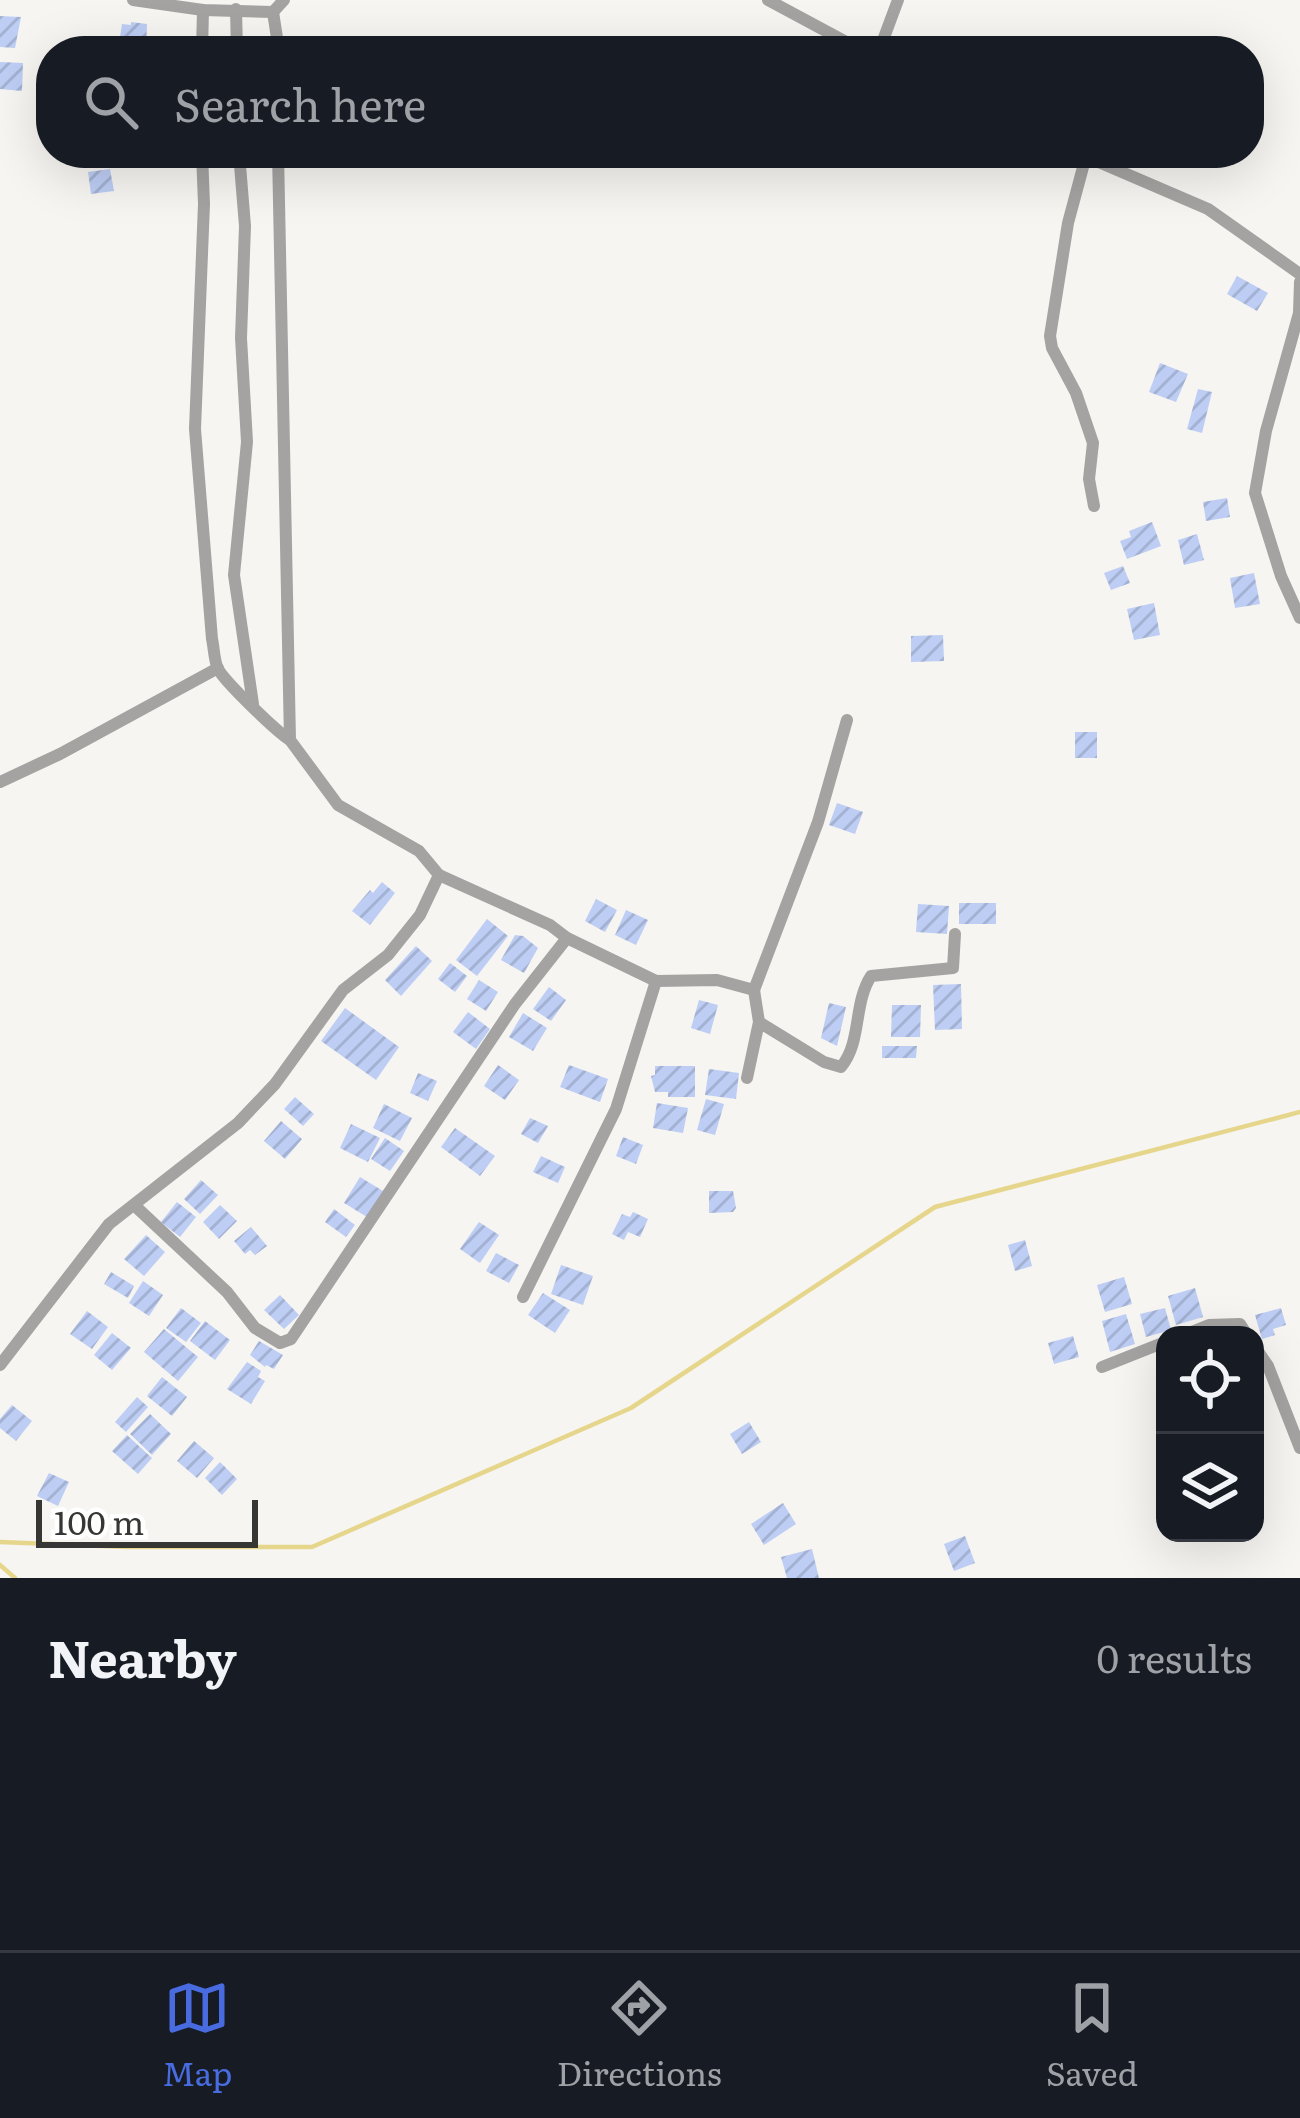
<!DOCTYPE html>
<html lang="en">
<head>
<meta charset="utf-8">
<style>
	:root { --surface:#171b24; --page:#242831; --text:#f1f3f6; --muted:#9ea1a6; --line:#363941; --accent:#486cdf }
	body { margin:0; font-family:Literata,serif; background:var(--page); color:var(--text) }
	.controls { position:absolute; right:36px; bottom:36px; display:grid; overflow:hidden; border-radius:24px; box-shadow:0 12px 48px #0002 }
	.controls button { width:108px; height:108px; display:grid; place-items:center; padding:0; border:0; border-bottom:3px solid var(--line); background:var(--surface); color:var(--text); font:60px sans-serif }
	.scale { position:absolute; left:36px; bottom:30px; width:222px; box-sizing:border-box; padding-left:12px; border:6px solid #363634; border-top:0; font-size:33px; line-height:42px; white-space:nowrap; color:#363634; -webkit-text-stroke:9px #fff; paint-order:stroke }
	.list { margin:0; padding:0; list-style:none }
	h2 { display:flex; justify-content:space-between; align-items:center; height:156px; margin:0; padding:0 48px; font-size:51px }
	h2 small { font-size:39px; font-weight:400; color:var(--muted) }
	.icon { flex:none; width:66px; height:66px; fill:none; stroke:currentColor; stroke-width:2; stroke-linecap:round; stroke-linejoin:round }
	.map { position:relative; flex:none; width:1300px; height:1578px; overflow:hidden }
	.search { position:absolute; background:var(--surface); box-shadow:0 12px 48px #0002; left:36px; right:36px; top:36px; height:132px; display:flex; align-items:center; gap:30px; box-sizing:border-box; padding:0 42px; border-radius:48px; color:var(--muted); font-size:45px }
	.sheet { height:372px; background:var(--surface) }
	nav { display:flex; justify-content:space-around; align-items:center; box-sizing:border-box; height:168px; border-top:3px solid var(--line); background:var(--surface); font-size:33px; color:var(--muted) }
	nav a { display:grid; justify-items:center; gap:6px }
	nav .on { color:var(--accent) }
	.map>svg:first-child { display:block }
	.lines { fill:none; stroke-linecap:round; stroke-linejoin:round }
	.stream { stroke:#e6d68c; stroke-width:4.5 }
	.building { fill:url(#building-hatch) }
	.minor { stroke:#a4a3a2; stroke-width:12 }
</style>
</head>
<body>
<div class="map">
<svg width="1300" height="1578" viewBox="0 0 1300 1578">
	<defs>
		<pattern id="building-hatch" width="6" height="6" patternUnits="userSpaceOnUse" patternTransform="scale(3)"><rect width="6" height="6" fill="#bdcdf4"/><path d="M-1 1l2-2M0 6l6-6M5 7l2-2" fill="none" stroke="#a3b1d2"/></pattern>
	</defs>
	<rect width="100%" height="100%" fill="#f6f5f1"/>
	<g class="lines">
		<g class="stream">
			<path d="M0,1542L127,1547H312L631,1408L935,1207L1300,1112"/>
			<path d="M0,1565L15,1578"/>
		</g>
	</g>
	<g class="building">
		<path d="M0,16L21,17L15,48L0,47Z"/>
		<path d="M131,22L147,24L146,51H118L122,24L131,25Z"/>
		<path d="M0,62L23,63L22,91L0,89Z"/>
		<path d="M110,169L114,191L91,194L88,172Z"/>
		<path d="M1237,276L1268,293L1257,311L1227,294Z"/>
		<path d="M1160,363L1188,374L1176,402L1149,392Z"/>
		<path d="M1198,389L1212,392L1202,433L1187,429Z"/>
		<path d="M1227,498L1230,517L1206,521L1203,502Z"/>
		<path d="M1152,522L1161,546L1127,559L1120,541L1131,537L1129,531Z"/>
		<path d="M1197,534L1204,560L1184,565L1178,540Z"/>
		<path d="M1123,566L1130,583L1111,590L1104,573Z"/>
		<path d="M1254,573L1260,604L1235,608L1230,578Z"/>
		<path d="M1154,603L1160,635L1134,640L1127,609Z"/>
		<path d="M943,635L944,661L911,662V636Z"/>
		<rect x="1075" y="732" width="22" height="26"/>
		<path d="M837,803L863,812L855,834L829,825Z"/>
		<path d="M382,882L395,893L370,925L352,911L370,890L373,893Z"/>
		<path d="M596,899L617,910L605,932L585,921Z"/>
		<rect x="959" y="903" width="37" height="21"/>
		<path d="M918,904L949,906L947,934L916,932Z"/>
		<path d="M626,910L648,920L636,945L615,935Z"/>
		<path d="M487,919L508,936L477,976L456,960Z"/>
		<path d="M515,935L523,936L538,948L524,973L501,960Z"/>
		<path d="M416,946L432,961L401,996L385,980Z"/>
		<path d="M450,963L467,976L455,992L438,979Z"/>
		<path d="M479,980L498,992L486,1011L467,999Z"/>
		<path d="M961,984L962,1029L935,1030L933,985Z"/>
		<path d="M549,987L566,1000L551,1021L533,1009Z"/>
		<path d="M699,1000L718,1005L710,1034L691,1028Z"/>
		<path d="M829,1003L846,1007L837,1046L821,1038Z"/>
		<path d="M892,1005H921L920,1037H891Z"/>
		<path d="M345,1008L399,1047L376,1080L321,1041Z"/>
		<path d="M468,1012L490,1029L476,1049L453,1032Z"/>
		<path d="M523,1013L547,1028L533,1051L509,1037Z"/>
		<path d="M882,1046H917L916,1058H882Z"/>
		<path d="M498,1065L519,1080L505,1100L484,1086Z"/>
		<path d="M569,1065L608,1079L600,1102L560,1087Z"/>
		<path d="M655,1066H695V1097H668V1092H655L651,1076L655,1075Z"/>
		<path d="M709,1069L739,1073L736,1099L705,1095Z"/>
		<path d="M418,1073L437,1081L428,1101L410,1093Z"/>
		<path d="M295,1097L314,1114L303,1126L284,1109Z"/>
		<path d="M706,1099L724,1104L715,1135L697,1130Z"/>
		<path d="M657,1103L688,1108L683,1133L653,1128Z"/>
		<path d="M384,1104L412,1118L400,1141L373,1128Z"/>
		<path d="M530,1118L548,1126L538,1143L521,1134Z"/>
		<path d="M281,1121L302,1139L285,1159L264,1141Z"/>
		<path d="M351,1124L380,1138L368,1162L340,1148Z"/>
		<path d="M455,1128L495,1156L480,1176L441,1147Z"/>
		<path d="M623,1137L643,1145L636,1164L616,1156Z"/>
		<path d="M385,1138L404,1151L390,1171L371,1159Z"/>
		<path d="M541,1156L565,1167L558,1183L533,1172Z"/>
		<path d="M360,1177L383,1191L367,1217L344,1203Z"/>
		<path d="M201,1180L218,1195L200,1214L184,1199Z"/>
		<path d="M709,1191H733L736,1208L733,1212L709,1213Z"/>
		<path d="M177,1202L196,1217L180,1237L161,1222Z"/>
		<path d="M220,1205L237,1221L219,1239L203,1222Z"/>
		<path d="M334,1209L355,1225L346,1237L325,1222Z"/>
		<path d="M633,1212L648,1219L640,1237L628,1232L624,1240L612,1234L622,1214L630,1217Z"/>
		<path d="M479,1222L499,1235L480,1263L460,1249Z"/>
		<path d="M251,1227L267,1246L255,1255L250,1250L245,1254L234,1241Z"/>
		<path d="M146,1235L165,1252L144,1276L124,1259Z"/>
		<path d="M1025,1240L1032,1266L1015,1271L1008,1245Z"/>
		<path d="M496,1253L519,1265L509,1283L486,1271Z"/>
		<path d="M561,1265L593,1276L583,1305L551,1294Z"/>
		<path d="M111,1272L134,1286L128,1298L104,1284Z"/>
		<path d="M1124,1277L1132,1304L1105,1312L1097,1285Z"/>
		<path d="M143,1281L163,1295L149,1316L129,1303Z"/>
		<path d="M1195,1288L1203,1317L1176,1325L1168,1296Z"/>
		<path d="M543,1293L570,1310L555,1333L528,1315Z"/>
		<path d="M280,1295L299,1315L284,1329L264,1310Z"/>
		<path d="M181,1308L201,1323L186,1342L166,1328Z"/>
		<path d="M1165,1308L1171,1330L1146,1337L1140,1314Z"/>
		<path d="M1281,1308L1286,1325L1273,1329L1275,1335L1262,1339L1255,1315Z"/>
		<path d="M87,1311L108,1327L92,1349L70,1334Z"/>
		<path d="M1126,1314L1135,1344L1110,1352L1102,1321Z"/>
		<path d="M205,1321L230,1340L215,1360L190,1341Z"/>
		<path d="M164,1329L198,1357L178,1381L144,1352Z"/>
		<path d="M112,1333L131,1348L112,1370L94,1355Z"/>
		<path d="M1073,1336L1079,1357L1054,1364L1048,1343Z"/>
		<path d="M259,1341L283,1355L274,1369L266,1365L265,1367L250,1355Z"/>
		<path d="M247,1362L261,1371L258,1377L265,1381L251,1404L227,1389Z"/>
		<path d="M162,1377L187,1397L172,1416L147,1396Z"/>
		<path d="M137,1397L148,1407L126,1432L115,1422Z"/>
		<path d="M12,1405L32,1421L16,1441L0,1428V1419Z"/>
		<path d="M150,1414L171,1434L152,1455L130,1434Z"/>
		<path d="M749,1422L761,1442L742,1454L730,1434Z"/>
		<path d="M127,1435L152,1458L138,1474L112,1451Z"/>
		<path d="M194,1441L214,1458L197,1478L177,1461Z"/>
		<path d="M220,1462L237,1479L222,1495L205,1478Z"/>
		<path d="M49,1473L69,1482L58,1506L37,1496Z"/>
		<path d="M783,1503L796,1524L764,1545L751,1524Z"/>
		<path d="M965,1536L975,1563L954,1571L944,1544Z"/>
		<path d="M812,1549L819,1578H787L781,1557Z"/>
	</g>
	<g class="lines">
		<g class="minor">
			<path d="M133,0L203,10L273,12L284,0"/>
			<path d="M768,0L863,51"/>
			<path d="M236,9L237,51"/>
			<path d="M273,12L279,51"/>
			<path d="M202,51L203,10"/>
			<path d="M879,51L898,0"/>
			<path d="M202,153L204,204L195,429L212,639C214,647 214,661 218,669C226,683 276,731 290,740"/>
			<path d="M239,153L245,226L241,338L247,442L234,575L253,704"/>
			<path d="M1080,154L1208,209L1300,274"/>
			<path d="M1086,156L1068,223L1050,336L1052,348L1076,393L1093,443L1089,479L1094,506"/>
			<path d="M1300,282L1299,313L1266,431L1255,493L1281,576L1300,618"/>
			<path d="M0,782L60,754L218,668"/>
			<path d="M567,938L656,981L717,980L754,990L759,1022L747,1078"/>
			<path d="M754,990L818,822L847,720"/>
			<path d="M759,1022L824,1062L841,1067C862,1042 853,1004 871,976L953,968L955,934"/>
			<path d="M134,1205L227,1292L255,1328L280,1343L291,1339L515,1004L567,938L550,925L439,875"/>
			<path d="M523,1297L616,1109L656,981"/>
			<path d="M1184,1335L1209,1325L1240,1324L1247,1335"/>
			<path d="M1255,1347L1268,1366L1300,1448"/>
			<path d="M0,1365L109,1224L238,1123L275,1084L343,990L388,955L420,915L439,875L419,851L338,805L290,740L278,153"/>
			<path d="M1102,1367L1165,1342"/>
		</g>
	</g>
</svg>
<div class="controls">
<button><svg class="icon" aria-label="locate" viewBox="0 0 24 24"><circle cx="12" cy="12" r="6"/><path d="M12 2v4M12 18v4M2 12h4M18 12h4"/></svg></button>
<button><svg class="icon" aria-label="layers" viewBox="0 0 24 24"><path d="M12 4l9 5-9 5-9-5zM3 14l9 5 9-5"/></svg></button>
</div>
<div class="scale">100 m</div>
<div class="search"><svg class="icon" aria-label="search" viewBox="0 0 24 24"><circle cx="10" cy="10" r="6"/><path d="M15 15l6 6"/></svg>Search here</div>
</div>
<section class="sheet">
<h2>Nearby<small>0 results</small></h2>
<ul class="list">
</ul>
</section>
<nav>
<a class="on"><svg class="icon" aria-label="map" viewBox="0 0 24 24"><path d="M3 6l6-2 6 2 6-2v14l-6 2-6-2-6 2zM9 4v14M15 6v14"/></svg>Map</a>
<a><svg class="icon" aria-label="directions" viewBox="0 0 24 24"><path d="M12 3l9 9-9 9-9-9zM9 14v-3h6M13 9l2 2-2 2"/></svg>Directions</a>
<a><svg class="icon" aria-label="saved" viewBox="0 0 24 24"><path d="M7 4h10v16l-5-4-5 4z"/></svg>Saved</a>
</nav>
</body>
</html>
